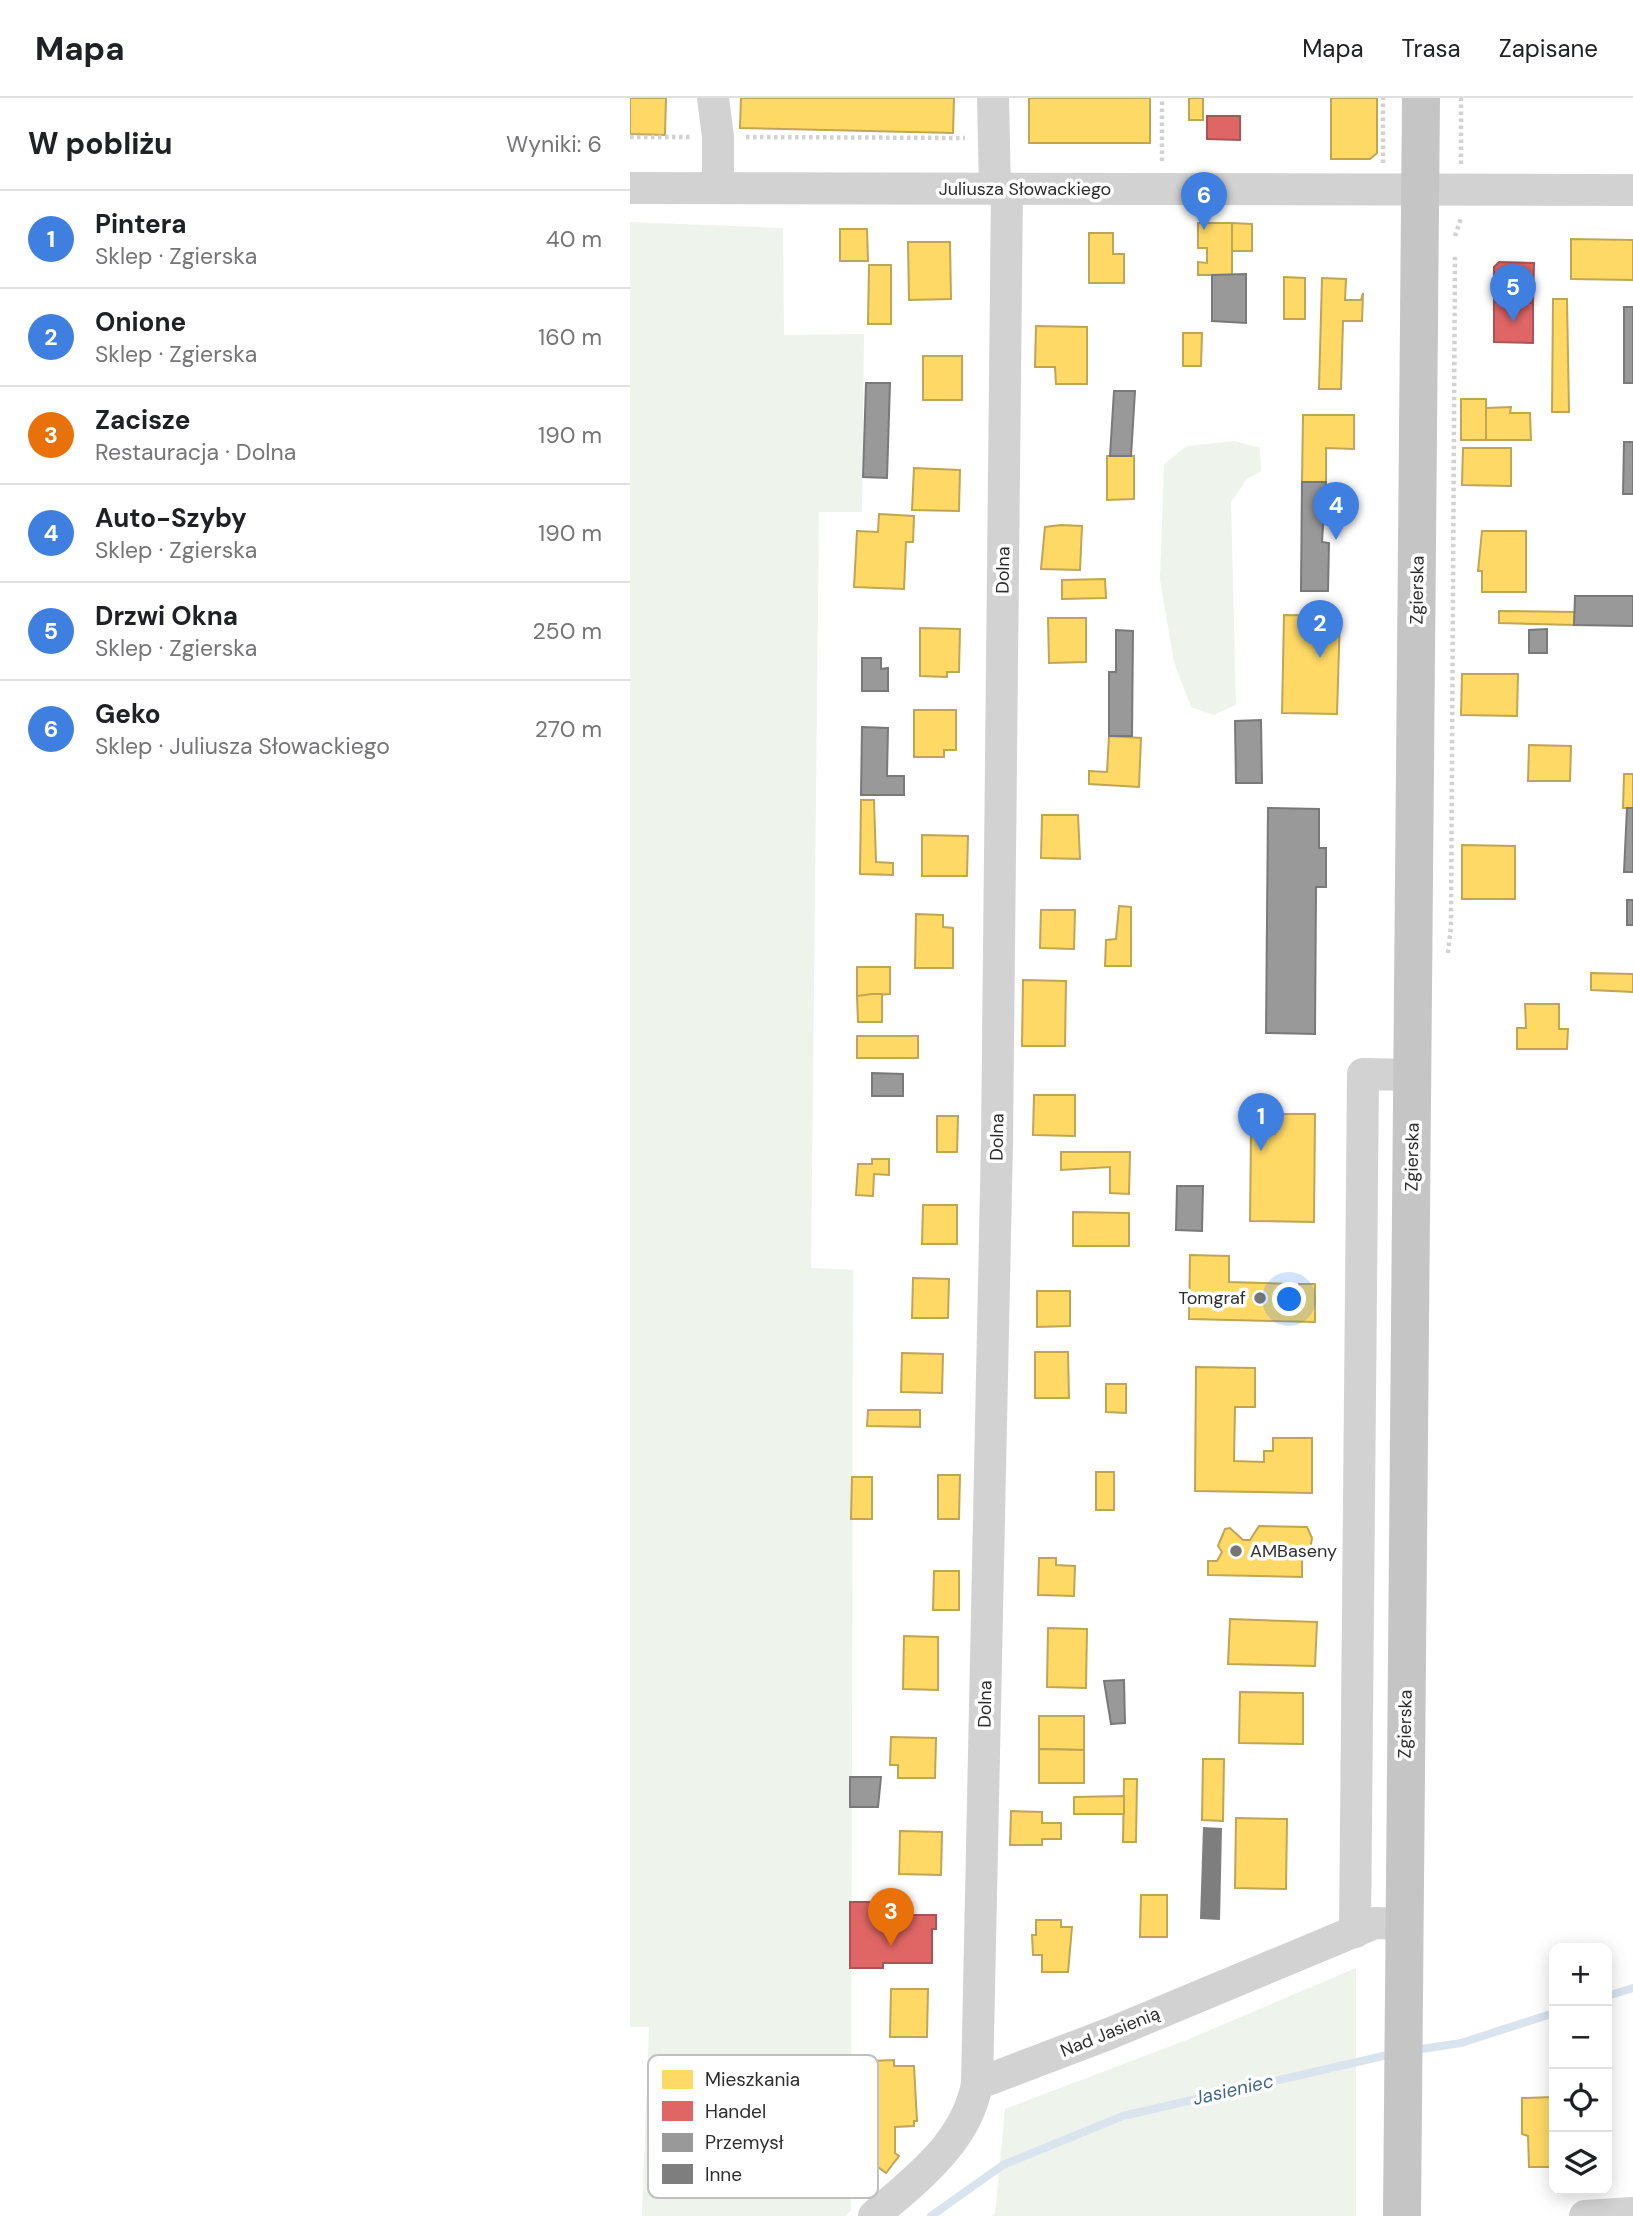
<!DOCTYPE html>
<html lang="pl">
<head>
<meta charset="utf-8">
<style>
	:root { --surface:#fff; --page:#f2f2f2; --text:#202124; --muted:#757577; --line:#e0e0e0; --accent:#2563eb }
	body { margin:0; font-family:"DM Sans",sans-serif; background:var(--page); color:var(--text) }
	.controls { position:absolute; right:21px; bottom:21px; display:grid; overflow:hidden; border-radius:14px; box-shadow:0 4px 18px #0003 }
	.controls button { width:63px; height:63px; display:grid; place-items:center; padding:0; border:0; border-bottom:2px solid var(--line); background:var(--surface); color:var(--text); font:35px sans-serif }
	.you { position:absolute; left:660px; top:1202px; width:24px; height:24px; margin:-18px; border:5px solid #fff; border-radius:50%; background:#1a73e8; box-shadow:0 0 0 10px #1a73e833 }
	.badge { display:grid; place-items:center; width:46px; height:46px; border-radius:50%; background:var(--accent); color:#fff; font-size:23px; font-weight:700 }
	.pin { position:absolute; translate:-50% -58px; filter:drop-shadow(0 2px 4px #0008) }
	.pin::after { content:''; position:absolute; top:37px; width:24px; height:21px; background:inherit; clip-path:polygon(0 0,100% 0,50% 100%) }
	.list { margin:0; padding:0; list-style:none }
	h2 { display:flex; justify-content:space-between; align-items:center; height:91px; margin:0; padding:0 28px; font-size:30px }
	h2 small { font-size:23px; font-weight:400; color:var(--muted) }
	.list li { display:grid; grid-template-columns:46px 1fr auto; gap:21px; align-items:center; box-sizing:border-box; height:98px; padding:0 28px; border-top:2px solid var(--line) }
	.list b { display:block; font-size:26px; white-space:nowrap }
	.list p { margin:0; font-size:23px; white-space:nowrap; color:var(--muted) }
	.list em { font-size:23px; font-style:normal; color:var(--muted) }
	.icon { flex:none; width:38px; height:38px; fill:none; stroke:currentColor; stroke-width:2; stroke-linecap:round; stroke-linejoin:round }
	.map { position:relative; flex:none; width:1003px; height:2118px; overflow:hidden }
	header { display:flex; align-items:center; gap:42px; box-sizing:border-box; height:98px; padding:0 35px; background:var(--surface); border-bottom:2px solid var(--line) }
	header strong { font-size:33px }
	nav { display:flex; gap:38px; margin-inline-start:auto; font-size:24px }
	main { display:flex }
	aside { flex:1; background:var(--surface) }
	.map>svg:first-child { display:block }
	.green { fill:#eef3eb }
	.homes { fill:#ffd966; stroke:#c0a555; stroke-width:2 }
	.shops { fill:#e06666; stroke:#a55; stroke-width:2 }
	.industry { fill:#999; stroke:#797979; stroke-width:2 }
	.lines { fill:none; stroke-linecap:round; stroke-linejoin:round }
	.stream { stroke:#d9e4ef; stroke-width:8 }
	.building { fill:#7e7e7e }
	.path { stroke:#d2d2d2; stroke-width:4.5; stroke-dasharray:3.5 3.5; stroke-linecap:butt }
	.minor { stroke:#d2d2d2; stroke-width:32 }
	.major { stroke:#c5c5c5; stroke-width:38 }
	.poi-dot { fill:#767676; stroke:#fff; stroke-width:2.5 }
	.labels { text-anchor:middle; stroke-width:7; stroke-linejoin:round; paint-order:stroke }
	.street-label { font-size:18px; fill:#2d2d2d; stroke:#fff }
	.poi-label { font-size:18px; fill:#2d2d2d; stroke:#fff; text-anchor:end }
	.water-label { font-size:19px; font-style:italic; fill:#426687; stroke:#fff }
	.key { fill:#fff; stroke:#c0c0c0; stroke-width:2 }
	.key-label { font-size:19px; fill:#2d2d2d }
</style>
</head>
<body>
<header>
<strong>Mapa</strong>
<nav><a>Mapa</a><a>Trasa</a><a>Zapisane</a></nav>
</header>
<main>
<aside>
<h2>W pobliżu<small>Wyniki: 6</small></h2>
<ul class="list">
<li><span class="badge" style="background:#3f7fe0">1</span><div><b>Pintera</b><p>Sklep · Zgierska</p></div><em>40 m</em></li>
<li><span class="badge" style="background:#3f7fe0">2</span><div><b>Onione</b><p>Sklep · Zgierska</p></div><em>160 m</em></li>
<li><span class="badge" style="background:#e8710a">3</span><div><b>Zacisze</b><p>Restauracja · Dolna</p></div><em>190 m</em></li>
<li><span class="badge" style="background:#3f7fe0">4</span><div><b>Auto-Szyby</b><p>Sklep · Zgierska</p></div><em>190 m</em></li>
<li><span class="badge" style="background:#3f7fe0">5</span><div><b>Drzwi Okna</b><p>Sklep · Zgierska</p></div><em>250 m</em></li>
<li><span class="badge" style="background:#3f7fe0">6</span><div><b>Geko</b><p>Sklep · Juliusza Słowackiego</p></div><em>270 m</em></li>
</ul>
</aside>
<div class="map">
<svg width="1003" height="2118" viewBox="0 0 1003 2118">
	<rect width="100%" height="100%" fill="#fff"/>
	<g class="green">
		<path d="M0,124L153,130L154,237L234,236L232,414H189L181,1170L223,1172L221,2112L215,2118H12L19,1929H0Z"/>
		<path d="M605,343L630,350L631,373L617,381L601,404L606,607L583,617L561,609L544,564L530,482L534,366L557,348Z"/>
		<path d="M726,1870V2118H361L365,2115L375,2011L559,1941Z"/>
	</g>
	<g class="homes">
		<path d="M0,0H36L35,37L0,36Z"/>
		<path d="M111,0H324L323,35L110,30Z"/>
		<rect x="399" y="0" width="121" height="45"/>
		<rect x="559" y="0" width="14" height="22"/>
		<path d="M701,0H747V55L740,61H701Z"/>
		<path d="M568,125H602V177H568V164L577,165V150H568Z"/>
		<path d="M602,125L622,126V153H602Z"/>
		<path d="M210,131H237L238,163H210Z"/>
		<path d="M459,135H483V156H494V185H459Z"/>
		<path d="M941,141L1003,142V182L941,181Z"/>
		<path d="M278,144H320L321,201L279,202Z"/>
		<path d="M239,167H261V226H238Z"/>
		<path d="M654,179L675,180V221H654Z"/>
		<path d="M692,180L716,181L715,202H731L733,195L732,223H713L711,291H689Z"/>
		<path d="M923,201H937L939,314H922Z"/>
		<path d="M406,228L457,229V286H426L425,269H405Z"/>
		<path d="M553,235H572L571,268H553Z"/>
		<rect x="293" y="258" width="39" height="44"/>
		<rect x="831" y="301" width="25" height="41"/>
		<path d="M881,309L880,315H900L901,342H856V310Z"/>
		<path d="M673,317H724V351L696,350V384H672Z"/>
		<path d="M833,350H881V388L832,387Z"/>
		<path d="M477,358H504V401L477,402Z"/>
		<path d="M284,370L330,372L329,413L282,412Z"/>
		<path d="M249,416L284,418L283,444H276L274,491L224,489L227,433L248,434Z"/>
		<path d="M431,427L452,428L450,472L411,471L415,429Z"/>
		<path d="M852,433H896V494H852V473H848Z"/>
		<path d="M475,481L476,500L432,501V482Z"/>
		<path d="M869,513L945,514L944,527L869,525Z"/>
		<path d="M654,517L710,518L707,616L652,615Z"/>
		<path d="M418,520H456V564L419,565Z"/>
		<path d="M290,530L330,531L329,574H317V579L290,578Z"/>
		<path d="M832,576H888L887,618L831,617Z"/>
		<path d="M284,612H326V652H314V659H284Z"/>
		<path d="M479,638L511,640L509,689L459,686V673L477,674Z"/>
		<path d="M899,647L941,648L940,683H898Z"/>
		<path d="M994,676H1003V710H993Z"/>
		<path d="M231,702H244L246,764L263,765V777L230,776Z"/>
		<path d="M412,717H448L450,761L411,760Z"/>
		<path d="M292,737L338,738L337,778H292Z"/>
		<path d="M832,747L885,748V801H832Z"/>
		<path d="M489,808L501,809V868H475L476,842L486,841Z"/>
		<path d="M411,812H445L444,851L410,850Z"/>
		<path d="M286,816L313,817V829L323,830V870H285Z"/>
		<path d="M227,869H260V896L227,898Z"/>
		<path d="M961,875L1003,876V894L961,892Z"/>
		<path d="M393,882L436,883L435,948H392Z"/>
		<path d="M242,896H252V924H228L227,898Z"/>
		<path d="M895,906H929V931H938L937,951H887V930H896Z"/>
		<rect x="227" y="938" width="61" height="22"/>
		<path d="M404,997H445V1038L403,1037Z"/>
		<path d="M645,1016H685L684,1124L620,1123L621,1036H645Z"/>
		<path d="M307,1018H328L327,1054H307Z"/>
		<path d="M431,1054H500L499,1096L480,1095V1069L431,1072Z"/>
		<path d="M242,1061H259V1077L244,1076L243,1098L226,1097L228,1066H242Z"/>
		<path d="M293,1107H327V1146H292Z"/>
		<path d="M443,1114L499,1115V1148H443Z"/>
		<path d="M560,1157L599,1158V1184L662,1186V1189H669V1186H685V1224L559,1221Z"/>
		<path d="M283,1180L319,1181L318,1220H282Z"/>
		<path d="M407,1193H440V1228L407,1229Z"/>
		<path d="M405,1254H438L439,1300H405Z"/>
		<path d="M272,1255L313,1256L312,1295L271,1294Z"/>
		<path d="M566,1269L625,1270V1309H605L604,1363L634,1364V1353H643V1340H682V1395L565,1393Z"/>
		<path d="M476,1286H496V1315L476,1314Z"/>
		<path d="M238,1312H290V1329L237,1328Z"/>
		<rect x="466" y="1374" width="18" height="38"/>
		<path d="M308,1377H330L329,1421H308Z"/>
		<path d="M222,1379H242V1421H221Z"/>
		<path d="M629,1428L677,1429L682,1440L680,1453L669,1456L672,1460V1479L578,1477V1463H587L592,1454L588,1448L595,1431L600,1430L613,1442H620Z"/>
		<path d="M409,1460H426V1467L445,1468L444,1498L408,1497Z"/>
		<path d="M304,1473H329V1512H303Z"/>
		<path d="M600,1521L687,1524L685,1568L598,1566Z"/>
		<path d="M418,1530L457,1531L456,1590L417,1589Z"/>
		<path d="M274,1538L308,1539V1592L273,1591Z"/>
		<path d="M610,1594L673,1595V1646L609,1645Z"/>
		<path d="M409,1618H454V1652L409,1651Z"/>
		<path d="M261,1639L306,1640L305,1680H268V1667H260Z"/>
		<path d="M409,1651L454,1652V1685H409Z"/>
		<path d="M573,1661H594L593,1723L572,1722Z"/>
		<path d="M494,1681H507L506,1744H493Z"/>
		<path d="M494,1698V1716H444V1699Z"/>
		<path d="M381,1713L412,1714V1725H431V1741H412V1747H380Z"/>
		<path d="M606,1720L657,1721L656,1791L605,1790Z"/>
		<path d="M270,1733L312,1734L311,1777L269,1776Z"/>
		<path d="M511,1797H537V1839H510Z"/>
		<path d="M406,1822H431V1829H442L438,1874H412V1857H403L402,1837H406Z"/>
		<path d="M261,1891H298L297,1939H260Z"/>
		<path d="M264,1962V1968H284L287,2023H284V2028L265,2029V2055L269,2058L256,2075L231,2056L240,2044V2024H237L240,1999L237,2000L240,1963Z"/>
		<path d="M924,1999V2069H899L898,2038L892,2036V2000Z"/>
	</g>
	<g class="shops">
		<path d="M577,18H610V42L577,41Z"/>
		<path d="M869,164L904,165L903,205L864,204V169Z"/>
		<path d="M864,204L903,205V245L864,244Z"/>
		<path d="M220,1804H275V1817H306V1831H302V1865H253V1870H220Z"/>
	</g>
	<g class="industry">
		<path d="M616,176V225L582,223V177Z"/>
		<rect x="994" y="209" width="9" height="76"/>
		<path d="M236,285H260L257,380L233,379Z"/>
		<path d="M484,293H505L501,358H480Z"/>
		<path d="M994,344H1003V396H993Z"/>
		<path d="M672,384H696L692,444L699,445L698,493H671Z"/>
		<path d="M945,498H1003V528L944,527Z"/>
		<path d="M917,531V555H899V532Z"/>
		<path d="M486,532L503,533L502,638H479V574H486Z"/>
		<path d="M232,560H251V571L258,570V593H232Z"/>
		<path d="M631,622L632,685H606L605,623Z"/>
		<path d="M232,629L258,630L257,678H274V697H231Z"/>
		<path d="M638,710L689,711V750H696V789H686L685,936L636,935Z"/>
		<path d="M997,710H1003V774H994Z"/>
		<rect x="997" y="802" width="6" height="25"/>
		<path d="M242,975L273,976V998H242Z"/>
		<path d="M547,1088H573L572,1133L546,1132Z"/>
		<path d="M494,1582L495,1625L481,1626L474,1583Z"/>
		<path d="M220,1679H251L248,1709H220Z"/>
	</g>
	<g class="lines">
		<g class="stream">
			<path d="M977,1898L1003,1890"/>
			<path d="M785,1952L831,1945L924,1915"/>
			<path d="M301,2118L373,2067L493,2018L762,1956"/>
		</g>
	</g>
	<path class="building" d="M573,1729L592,1730L590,1822L570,1821Z"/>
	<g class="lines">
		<g class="path">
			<path d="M0,39H62"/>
			<path d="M116,39L335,40"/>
			<path d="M532,63V0"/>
			<path d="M753,65V0"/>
			<path d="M831,66V0"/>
			<path d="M825,138L831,120"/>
			<path d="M818,855L821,828L825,157"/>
		</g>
		<g class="minor">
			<path d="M83,0L88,39V90"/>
			<path d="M363,0L365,91"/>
			<path d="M0,90L1003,92"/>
			<path d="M725,1834L733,976L782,977"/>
			<path d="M347,1986L367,1043L377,91"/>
			<path d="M244,2118C287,2080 336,2045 347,1986L481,1935L745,1825L773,1826"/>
			<path d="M955,2118L1003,2115"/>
		</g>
		<path class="major" d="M772,2118L791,0"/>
	</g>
	<g class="poi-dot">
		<circle cx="630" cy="1200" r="7"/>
		<circle cx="606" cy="1453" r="7"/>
	</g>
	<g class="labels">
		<g class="street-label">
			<text x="395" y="97">Juliusza Słowackiego</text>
			<text transform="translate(373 472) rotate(-89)" y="6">Dolna</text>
			<text transform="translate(787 492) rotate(-89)" y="6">Zgierska</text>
			<text transform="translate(367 1039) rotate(-89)" y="6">Dolna</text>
			<text transform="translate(782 1059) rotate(-89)" y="6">Zgierska</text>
			<text transform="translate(355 1606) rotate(-89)" y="6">Dolna</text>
			<text transform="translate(775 1626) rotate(-89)" y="6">Zgierska</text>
			<text transform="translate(480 1934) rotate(-22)" y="6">Nad Jasienią</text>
		</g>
		<g class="poi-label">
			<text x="616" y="1206">Tomgraf</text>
			<text x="620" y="1459" text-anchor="start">AMBaseny</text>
		</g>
		<g class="water-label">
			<text transform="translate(603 1991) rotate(-13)" y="7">Jasieniec</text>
		</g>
	</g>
	<rect x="18" y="1957" width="230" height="143" rx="10" class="key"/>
	<rect x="32" y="1972" width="31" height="19" fill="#ffd966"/>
	<rect x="32" y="2003" width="31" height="20" fill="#e06666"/>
	<rect x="32" y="2035" width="31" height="19" fill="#999"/>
	<rect x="32" y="2066" width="31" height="20" fill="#7e7e7e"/>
	<g class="key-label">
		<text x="75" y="1988">Mieszkania</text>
		<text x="75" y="2020">Handel</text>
		<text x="75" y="2051">Przemysł</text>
		<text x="75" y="2083">Inne</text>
	</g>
</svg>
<div class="controls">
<button>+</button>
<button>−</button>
<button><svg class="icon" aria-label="locate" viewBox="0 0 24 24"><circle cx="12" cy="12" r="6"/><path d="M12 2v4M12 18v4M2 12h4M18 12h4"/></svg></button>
<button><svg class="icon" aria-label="layers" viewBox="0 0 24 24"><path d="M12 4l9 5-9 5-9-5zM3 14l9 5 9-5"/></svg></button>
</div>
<div class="you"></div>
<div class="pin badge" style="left:631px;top:1053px;background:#3f7fe0">1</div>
<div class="pin badge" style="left:690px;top:560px;background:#3f7fe0">2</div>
<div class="pin badge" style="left:261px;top:1848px;background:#e8710a">3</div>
<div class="pin badge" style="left:706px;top:442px;background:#3f7fe0">4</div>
<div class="pin badge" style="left:883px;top:224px;background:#3f7fe0">5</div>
<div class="pin badge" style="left:574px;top:132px;background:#3f7fe0">6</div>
</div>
</main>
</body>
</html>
